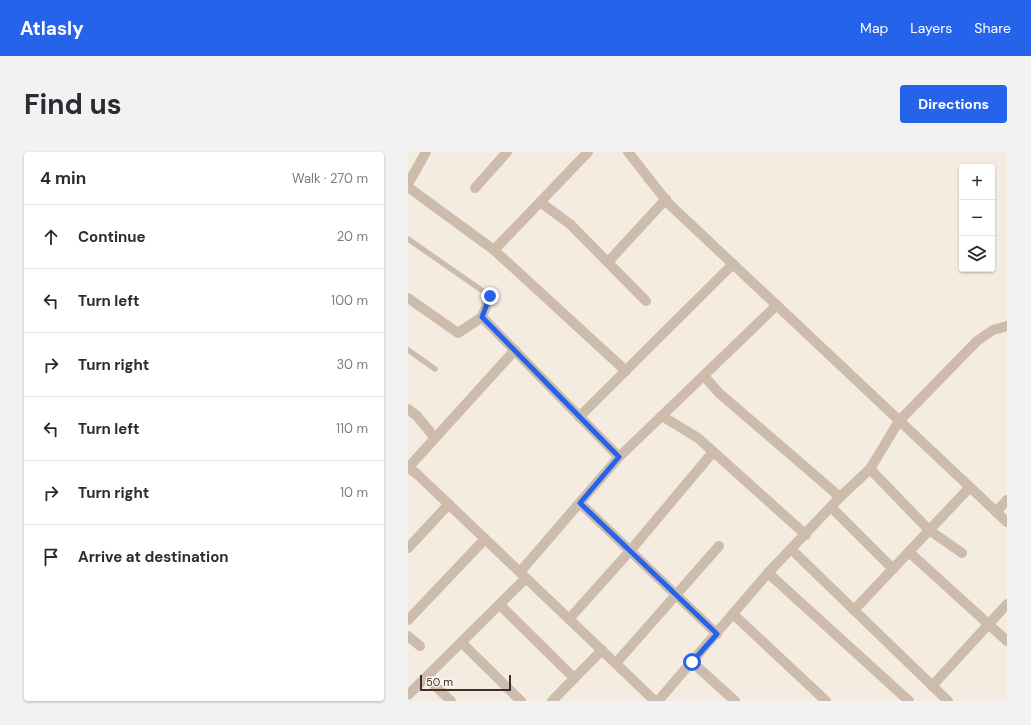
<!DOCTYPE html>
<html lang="en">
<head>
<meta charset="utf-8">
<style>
	:root { --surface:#fff; --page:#f2f2f3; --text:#2b2b33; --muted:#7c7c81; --line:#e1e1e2; --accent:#2563eb }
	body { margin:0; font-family:"DM Sans",sans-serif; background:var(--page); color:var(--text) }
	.controls { position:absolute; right:12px; top:12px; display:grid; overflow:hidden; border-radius:4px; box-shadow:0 1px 3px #0004 }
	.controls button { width:36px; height:36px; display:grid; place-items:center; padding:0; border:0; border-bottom:1px solid var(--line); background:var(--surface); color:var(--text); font:20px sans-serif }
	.scale { position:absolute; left:12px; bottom:10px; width:91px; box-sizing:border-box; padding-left:4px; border:2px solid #3b302b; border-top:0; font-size:11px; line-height:14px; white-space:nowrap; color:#3b302b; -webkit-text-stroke:3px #fbf5ee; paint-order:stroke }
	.stop { position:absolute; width:12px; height:12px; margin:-9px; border:3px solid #2563eb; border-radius:50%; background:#fff }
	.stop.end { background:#2563eb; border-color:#fff; box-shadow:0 1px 4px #0008 }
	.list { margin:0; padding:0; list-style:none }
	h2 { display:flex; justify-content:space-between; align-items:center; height:52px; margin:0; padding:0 16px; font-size:17px }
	h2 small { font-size:13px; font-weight:400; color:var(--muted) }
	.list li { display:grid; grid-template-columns:26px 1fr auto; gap:12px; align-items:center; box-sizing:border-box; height:64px; padding:0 16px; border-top:1px solid var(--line) }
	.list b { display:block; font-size:15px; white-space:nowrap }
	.list em { font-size:13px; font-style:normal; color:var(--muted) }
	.icon { flex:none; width:22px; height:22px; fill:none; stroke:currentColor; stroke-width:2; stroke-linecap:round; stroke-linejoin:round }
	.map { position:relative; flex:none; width:599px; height:549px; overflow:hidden; border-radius:4px }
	header { display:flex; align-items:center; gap:24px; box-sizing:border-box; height:56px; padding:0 20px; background:var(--accent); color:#fff }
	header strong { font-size:19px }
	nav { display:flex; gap:22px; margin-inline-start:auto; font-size:14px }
	.intro { display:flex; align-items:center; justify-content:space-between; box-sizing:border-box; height:96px; padding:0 24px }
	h1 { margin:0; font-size:28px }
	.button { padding:10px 18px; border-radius:4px; background:var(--accent); color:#fff; font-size:14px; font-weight:700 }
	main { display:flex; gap:24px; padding:0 24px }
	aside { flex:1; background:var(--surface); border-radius:4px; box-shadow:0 1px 3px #0004 }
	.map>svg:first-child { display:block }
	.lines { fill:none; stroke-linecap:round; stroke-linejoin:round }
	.service { stroke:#cdbbac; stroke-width:5.5 }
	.minor { stroke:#cdbbac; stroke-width:10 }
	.tertiary { stroke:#cdbbac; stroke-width:10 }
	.route { stroke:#2563eb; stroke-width:5 }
</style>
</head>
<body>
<header>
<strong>Atlasly</strong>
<nav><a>Map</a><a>Layers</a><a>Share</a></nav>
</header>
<div class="intro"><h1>Find us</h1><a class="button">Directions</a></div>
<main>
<aside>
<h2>4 min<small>Walk · 270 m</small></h2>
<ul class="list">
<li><svg class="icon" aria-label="ahead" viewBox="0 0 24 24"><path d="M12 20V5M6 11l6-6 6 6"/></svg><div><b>Continue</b></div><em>20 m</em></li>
<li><svg class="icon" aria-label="left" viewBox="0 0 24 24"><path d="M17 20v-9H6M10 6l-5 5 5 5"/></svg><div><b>Turn left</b></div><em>100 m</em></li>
<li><svg class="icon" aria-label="right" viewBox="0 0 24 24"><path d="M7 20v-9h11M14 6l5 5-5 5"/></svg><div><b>Turn right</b></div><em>30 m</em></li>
<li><svg class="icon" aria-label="left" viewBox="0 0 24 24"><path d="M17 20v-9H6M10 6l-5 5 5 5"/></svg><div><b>Turn left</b></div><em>110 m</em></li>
<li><svg class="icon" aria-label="right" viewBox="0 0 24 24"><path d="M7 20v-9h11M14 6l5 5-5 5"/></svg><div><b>Turn right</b></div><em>10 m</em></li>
<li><svg class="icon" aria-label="arrive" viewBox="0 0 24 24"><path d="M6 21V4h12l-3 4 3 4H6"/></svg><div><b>Arrive at destination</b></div></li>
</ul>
</aside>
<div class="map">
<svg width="599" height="549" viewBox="0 0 599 549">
	<rect width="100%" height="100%" fill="#f4ebe1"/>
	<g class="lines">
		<g class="service">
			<path d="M0,87L82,144"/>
			<path d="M0,198L27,217"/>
		</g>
		<g class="minor">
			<path d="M0,32L18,0"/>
			<path d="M0,35L86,98L218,219"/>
			<path d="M67,36L99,0"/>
			<path d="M132,50L162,72L238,149"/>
			<path d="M86,98L180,0"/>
			<path d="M200,110L258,47"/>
			<path d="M0,146L50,181L74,165L82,144"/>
			<path d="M74,165L211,305"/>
			<path d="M296,224L311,241L432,345"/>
			<path d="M0,257L9,264L27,286"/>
			<path d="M254,264L290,286L398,383"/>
			<path d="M171,265L325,112"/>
			<path d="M491,269L569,189L585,178L599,174"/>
			<path d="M0,316L107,198"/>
			<path d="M462,317L521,378L554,401"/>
			<path d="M172,351L309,482"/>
			<path d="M423,355L485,417"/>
			<path d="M588,360L599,348"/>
			<path d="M0,396L41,352"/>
			<path d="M501,400L599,489"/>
			<path d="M112,420L211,305L369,153"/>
			<path d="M360,421L501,549"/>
			<path d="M92,453L166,526"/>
			<path d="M446,458L562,335"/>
			<path d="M325,462L418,549"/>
			<path d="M161,467L222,399L305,300"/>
			<path d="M0,468L77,387"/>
			<path d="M0,484L12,494"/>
			<path d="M54,491L113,549"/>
			<path d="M284,510L327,549"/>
			<path d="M208,511L311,394"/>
			<path d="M19,526L43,549"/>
			<path d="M524,534L599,452"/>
			<path d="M0,543L118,426"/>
			<path d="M144,549L194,498"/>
		</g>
		<g class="tertiary">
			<path d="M220,0L260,51L599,370"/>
			<path d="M0,315L10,323L247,549"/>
			<path d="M383,397L540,549"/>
			<path d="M250,549L360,421L432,345L462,317L491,269"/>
		</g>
	</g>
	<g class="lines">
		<path class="route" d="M82,144L74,165L211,305L172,351L309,482L284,510"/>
	</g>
</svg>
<div class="controls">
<button>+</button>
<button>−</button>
<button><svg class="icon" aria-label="layers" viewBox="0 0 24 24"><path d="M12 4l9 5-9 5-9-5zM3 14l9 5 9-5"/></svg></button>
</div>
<div class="scale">50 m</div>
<div class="stop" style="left:284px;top:510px"></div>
<div class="stop end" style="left:82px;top:144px"></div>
</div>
</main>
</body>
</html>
